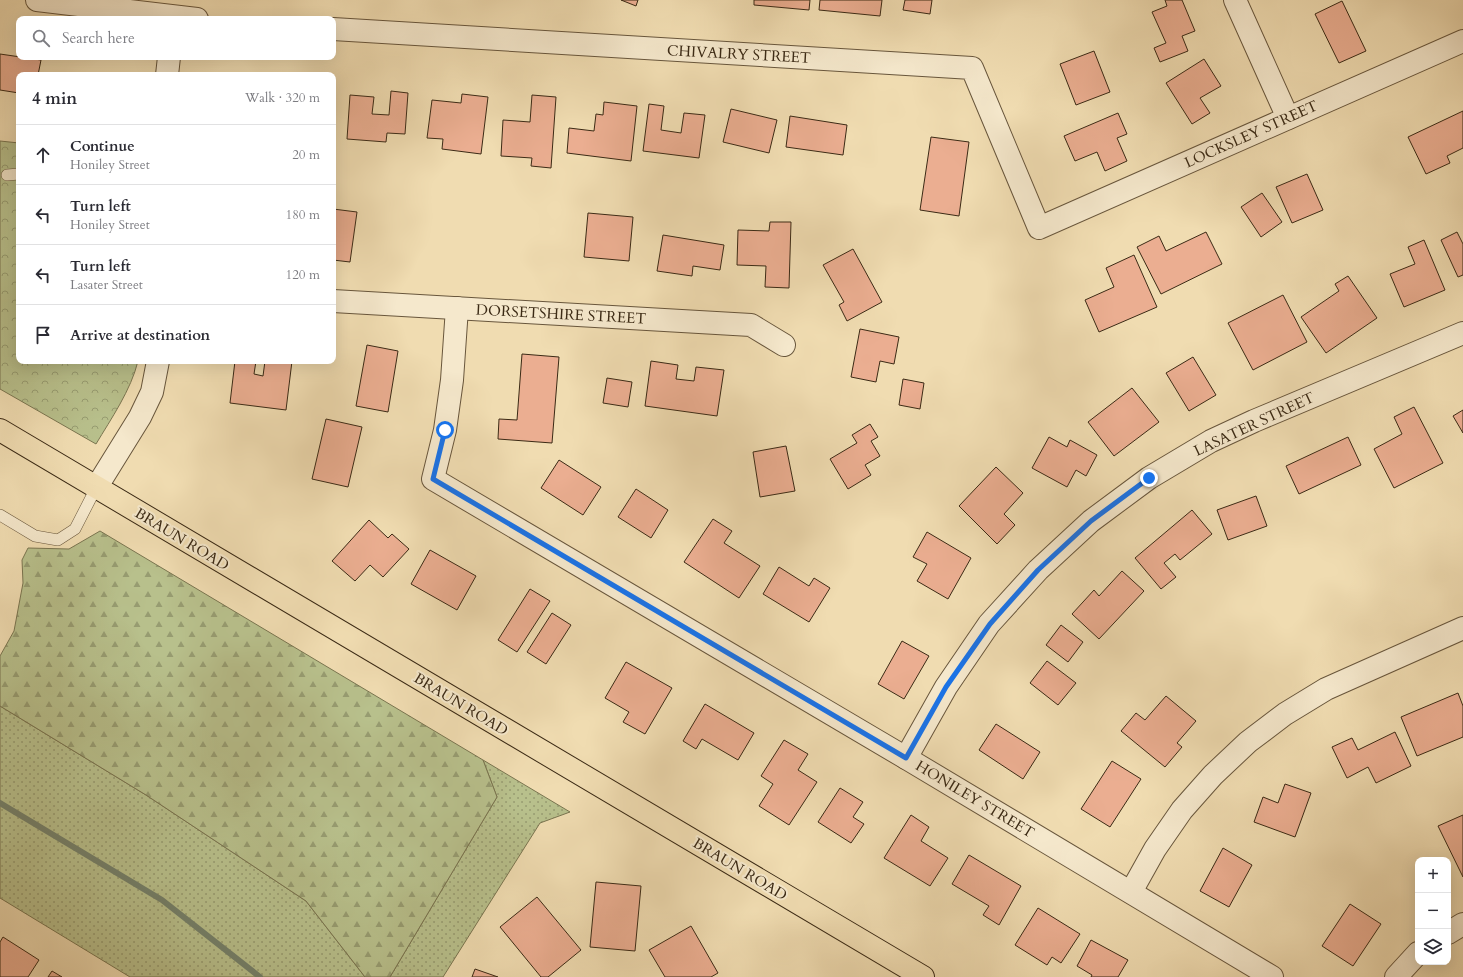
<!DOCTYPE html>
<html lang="en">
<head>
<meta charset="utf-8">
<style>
	:root { --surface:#fff; --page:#f2f2f3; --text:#2b2b33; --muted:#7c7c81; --line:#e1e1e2 }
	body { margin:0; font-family:Cardo,serif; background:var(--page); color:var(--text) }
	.controls { position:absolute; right:12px; bottom:12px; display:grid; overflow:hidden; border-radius:8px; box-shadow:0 4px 16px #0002 }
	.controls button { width:36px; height:36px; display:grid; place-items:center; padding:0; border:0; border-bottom:1px solid var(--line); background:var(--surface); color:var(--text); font:20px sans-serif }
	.stop { position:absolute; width:12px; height:12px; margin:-9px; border:3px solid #1a73e8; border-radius:50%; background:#fff }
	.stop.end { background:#1a73e8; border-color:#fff; box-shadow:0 1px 4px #0008 }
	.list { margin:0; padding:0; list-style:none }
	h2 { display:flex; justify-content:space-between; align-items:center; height:52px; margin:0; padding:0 16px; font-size:17px }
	h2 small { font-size:13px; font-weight:400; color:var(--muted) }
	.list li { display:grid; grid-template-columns:26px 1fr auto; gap:12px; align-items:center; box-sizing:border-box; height:60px; padding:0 16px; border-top:1px solid var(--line) }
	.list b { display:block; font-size:15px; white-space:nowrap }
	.list p { margin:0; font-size:13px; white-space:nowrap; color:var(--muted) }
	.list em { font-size:13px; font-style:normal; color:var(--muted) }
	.icon { flex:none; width:22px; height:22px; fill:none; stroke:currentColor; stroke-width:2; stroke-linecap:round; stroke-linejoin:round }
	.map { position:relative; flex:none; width:1463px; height:977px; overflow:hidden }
	.search { position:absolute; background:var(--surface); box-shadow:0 4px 16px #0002; left:16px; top:16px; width:320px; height:44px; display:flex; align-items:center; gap:10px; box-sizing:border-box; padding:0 14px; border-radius:8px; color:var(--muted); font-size:15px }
	.panel { position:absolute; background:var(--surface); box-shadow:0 4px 16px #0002; left:16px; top:72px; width:320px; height:292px; border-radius:8px }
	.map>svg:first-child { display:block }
	.grass { fill:url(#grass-dots); stroke:#7a7550 }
	.forest { fill:url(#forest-firs); stroke:#7a7550 }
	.park { fill:url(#park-crowns); stroke:#7a7550 }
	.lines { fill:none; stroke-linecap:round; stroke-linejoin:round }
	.stream { stroke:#75826c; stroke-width:6 }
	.building { fill:#ebae91; stroke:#3b2a15 }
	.lane-casing { stroke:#68563c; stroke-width:12 }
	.street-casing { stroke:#68563c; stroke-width:24 }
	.primary-casing { stroke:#3b2a15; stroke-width:24 }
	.lane { stroke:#f5e8cc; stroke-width:11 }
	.street { stroke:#f5e8cc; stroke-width:22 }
	.primary { stroke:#f0dcb1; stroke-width:22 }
	.route { stroke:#1a73e8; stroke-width:5 }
	.labels { text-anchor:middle; stroke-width:4; stroke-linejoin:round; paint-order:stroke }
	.street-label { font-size:15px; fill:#3b2a15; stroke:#f5e8cc }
</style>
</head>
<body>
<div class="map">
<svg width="1463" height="977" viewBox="0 0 1463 977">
	<defs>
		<pattern id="grass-dots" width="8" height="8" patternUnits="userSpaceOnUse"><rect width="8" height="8" fill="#b8c08c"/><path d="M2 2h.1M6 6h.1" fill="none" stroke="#979c71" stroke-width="1.8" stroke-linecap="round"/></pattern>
		<pattern id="forest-firs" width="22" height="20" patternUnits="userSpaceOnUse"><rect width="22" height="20" fill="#b8c08c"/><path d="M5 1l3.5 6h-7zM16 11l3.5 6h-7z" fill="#979c71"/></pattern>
		<pattern id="park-crowns" width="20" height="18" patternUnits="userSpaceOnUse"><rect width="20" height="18" fill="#b8c08c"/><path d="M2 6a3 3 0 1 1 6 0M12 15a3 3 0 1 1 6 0" fill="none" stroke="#979c71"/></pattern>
	</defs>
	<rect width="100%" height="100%" fill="#f0dcb1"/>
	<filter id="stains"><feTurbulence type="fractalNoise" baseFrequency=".005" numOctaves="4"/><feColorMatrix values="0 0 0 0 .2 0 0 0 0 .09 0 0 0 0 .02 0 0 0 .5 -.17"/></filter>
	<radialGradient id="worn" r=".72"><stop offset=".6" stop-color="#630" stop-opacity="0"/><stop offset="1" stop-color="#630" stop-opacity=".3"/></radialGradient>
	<g class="grass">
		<path d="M0,706L146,795L306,901L365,977H130L0,898Z"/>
		<path d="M483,760L570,812L540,823L443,977H390L497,797Z"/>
	</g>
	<path class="forest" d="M100,531L483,760L497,797L390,977H365L306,901L146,795L0,706V656L14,631L23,583L22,560L28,548L69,549Z"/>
	<path class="park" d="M0,141L19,143V361H138C131,390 111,419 96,444L0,389Z"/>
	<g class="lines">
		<path class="stream" d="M0,803L162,900L260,977"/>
	</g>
	<g class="building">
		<path d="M621,0H638L636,6Z"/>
		<path d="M754,0H810L809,10L754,5Z"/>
		<path d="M820,0H882L880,16L819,10Z"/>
		<path d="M905,0H932L930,14L903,10Z"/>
		<path d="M1165,0H1182L1195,31L1182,36L1188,51L1160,62L1154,48L1166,43L1152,12L1167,6Z"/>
		<path d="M1342,1L1366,51L1339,63L1315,14Z"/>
		<path d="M1094,51L1110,92L1076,105L1060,64Z"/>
		<path d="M0,54L41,60L38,75H19V93L0,90Z"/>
		<path d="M1204,59L1221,86L1200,98L1210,113L1192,124L1166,83Z"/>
		<path d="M96,73L120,75H96Z"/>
		<path d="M333,90H335L333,117Z"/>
		<path d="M391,91L408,93L405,134L387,133L386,142L347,139L350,95L374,97L372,114L389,115Z"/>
		<path d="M462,94L488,97L481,154L442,149L443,139L427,138L432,100L461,103Z"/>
		<path d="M532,95L556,97L551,168L531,166L532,158L501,156L503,120L530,122Z"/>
		<path d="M604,102L637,106L631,161L567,153L569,128L594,131L596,114L603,115Z"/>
		<path d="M649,104L664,106L661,130L681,133L684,113L705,115L699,158L643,151Z"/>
		<path d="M731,109L777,120L769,153L723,142Z"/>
		<path d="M1463,111V148L1447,156L1450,163L1426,174L1408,137Z"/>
		<path d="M1118,113L1127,134L1117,138L1127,161L1105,171L1097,152L1075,161L1064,136Z"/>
		<path d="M790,116L847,125L843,155L786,147Z"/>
		<path d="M931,137L969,142L959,216L920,210Z"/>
		<path d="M1307,174L1323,210L1292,223L1276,187Z"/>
		<path d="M1262,193L1282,222L1261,237L1241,207Z"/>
		<path d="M333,209L357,212L350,262L333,260Z"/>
		<path d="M588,213L633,217L629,261L584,257Z"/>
		<path d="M770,222H791L789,288L765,287L766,266L737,265L738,230L769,231Z"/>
		<path d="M1206,232L1222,264L1161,294L1137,247L1159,236L1166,251Z"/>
		<path d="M1457,232L1463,244V275L1458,277L1441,240Z"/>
		<path d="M663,235L724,245L720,270L693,266L692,276L657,271Z"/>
		<path d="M1424,240L1445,290L1404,307L1390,274L1415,264L1408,247Z"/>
		<path d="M853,249L882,302L847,321L839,305L844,302L823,265Z"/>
		<path d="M1134,255L1157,307L1099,332L1085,300L1114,287L1106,268Z"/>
		<path d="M1348,276L1377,318L1326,353L1301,317L1339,291L1335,284Z"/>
		<path d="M1283,295L1307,342L1253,370L1228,323Z"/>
		<path d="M860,329L899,337L894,364L880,361L876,382L851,377Z"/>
		<path d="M367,345L398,351L388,412L356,406Z"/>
		<path d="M522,354L559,357L552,443L498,439L499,419L517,420Z"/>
		<path d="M1193,357L1216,395L1189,411L1166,373Z"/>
		<path d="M235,361H256L254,374L263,376L265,361H292L286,410L230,403Z"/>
		<path d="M651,361L678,365L676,379L694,381L696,367L724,370L717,416L645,406Z"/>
		<path d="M607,378L632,382L628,407L603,403Z"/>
		<path d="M903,379L924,383L920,409L899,405Z"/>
		<path d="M1132,388L1159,422L1114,456L1088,422Z"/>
		<path d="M1414,407L1443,463L1394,488L1374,449L1402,434L1394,417Z"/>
		<path d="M1463,410V433L1453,416Z"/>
		<path d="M326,419L362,427L348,487L312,479Z"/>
		<path d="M870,424L878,437L871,441L880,456L865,465L871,475L848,489L830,459L857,443L852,435Z"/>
		<path d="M1049,437L1067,447L1070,440L1097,455L1086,476L1076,470L1067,487L1032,468Z"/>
		<path d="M1348,437L1361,465L1299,494L1286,466Z"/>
		<path d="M786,446L795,491L760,497L753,452Z"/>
		<path d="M559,460L601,487L583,515L541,488Z"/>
		<path d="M996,467L1023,493L1004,514L1015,525L997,544L959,506Z"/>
		<path d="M636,489L668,510L651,538L618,517Z"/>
		<path d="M1256,496L1267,526L1228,540L1217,510Z"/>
		<path d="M1192,510L1212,534L1180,560L1175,554L1164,563L1176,577L1161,589L1135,558Z"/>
		<path d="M713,519L732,531L724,543L760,566L739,598L684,562Z"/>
		<path d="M369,520L388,538L392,534L409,549L383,577L370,565L355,581L332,561Z"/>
		<path d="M927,532L971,558L948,599L917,581L927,564L913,557Z"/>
		<path d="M430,550L476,576L457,610L411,584Z"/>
		<path d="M779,567L809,586L814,578L830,588L809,622L763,594Z"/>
		<path d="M1122,571L1144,591L1099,639L1072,614L1094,590L1099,596Z"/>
		<path d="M530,589L550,601L517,652L498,640Z"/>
		<path d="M552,613L571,625L546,664L527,652Z"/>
		<path d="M1061,625L1083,642L1068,662L1046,645Z"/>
		<path d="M902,641L929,656L904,699L878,684Z"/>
		<path d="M1047,661L1076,683L1058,705L1030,683Z"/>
		<path d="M626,662L672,688L645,734L623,722L629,712L605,698Z"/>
		<path d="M1458,693L1463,706V737L1417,756L1401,717Z"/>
		<path d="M1166,696L1196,721L1177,743L1182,747L1165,767L1121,731L1136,713L1145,720Z"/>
		<path d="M705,704L754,733L738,760L702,739L696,749L683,741Z"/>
		<path d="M996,724L1040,752L1023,779L979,750Z"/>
		<path d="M1395,732L1411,766L1376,783L1368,767L1347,778L1332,747L1352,738L1358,750Z"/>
		<path d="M784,740L808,754L798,770L817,782L789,825L759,806L773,784L761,776Z"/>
		<path d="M1112,761L1141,779L1110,827L1081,809Z"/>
		<path d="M1285,784L1311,793L1295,837L1254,822L1263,797L1278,803Z"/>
		<path d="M840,788L863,802L853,817L864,824L851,843L818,822Z"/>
		<path d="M911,815L929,827L921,841L948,858L930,886L884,858Z"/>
		<path d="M1463,815V877L1438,826Z"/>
		<path d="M1223,848L1252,865L1229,907L1200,891Z"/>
		<path d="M969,855L1021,886L999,925L983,915L989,906L952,884Z"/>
		<path d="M596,882L641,886L635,951L590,947Z"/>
		<path d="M537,897L581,950L548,977H541L500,927Z"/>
		<path d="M1350,904L1381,924L1353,966L1322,946Z"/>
		<path d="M1038,908L1080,934L1061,963L1052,957L1047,965L1015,945Z"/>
		<path d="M691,926L718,973L711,977H665L649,950Z"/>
		<path d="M3,937L39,960L28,977H0V942Z"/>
		<path d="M1091,940L1128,960L1118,977H1091L1092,975L1077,966Z"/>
		<path d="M475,969L498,977H472Z"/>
		<path d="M52,971L62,977H48Z"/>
	</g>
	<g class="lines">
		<defs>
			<g id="lane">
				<path d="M7,175L19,174"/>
				<path d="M0,515L35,536L58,540L75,529L96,488"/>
			</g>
			<g id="street">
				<path d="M37,0L197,19"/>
				<path d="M1235,0L1288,118"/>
				<path d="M333,29L972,68L1039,228L1463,41"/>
				<path d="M167,75L169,57"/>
				<path d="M333,301L751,325L784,345"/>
				<path d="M457,308L452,380L445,430L433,479L906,758L1272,977"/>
				<path d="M96,488L140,417L152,392L158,361"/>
				<path d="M906,758L946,687L989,624L1038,570L1091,521L1149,478L1211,441L1254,421L1463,333"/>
				<path d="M1131,892L1155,849L1182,810L1213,775L1248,742L1285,714L1326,689L1463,628"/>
				<path d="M1448,933L1463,924"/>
				<path d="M1396,977L1418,953"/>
			</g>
			<path id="primary" d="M0,430L923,977"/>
		</defs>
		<use href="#lane" class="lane-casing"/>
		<use href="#street" class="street-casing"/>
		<use href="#primary" class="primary-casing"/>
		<use href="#lane" class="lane"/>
		<use href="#street" class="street"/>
		<use href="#primary" class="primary"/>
	</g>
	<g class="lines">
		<path class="route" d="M445,430L433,479L906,758L946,687L990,624L1038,570L1091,521L1149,478"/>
	</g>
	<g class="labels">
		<g class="street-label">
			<text transform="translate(739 54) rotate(3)" y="5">CHIVALRY STREET</text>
			<text transform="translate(1251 134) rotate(-24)" y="5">LOCKSLEY STREET</text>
			<text transform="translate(561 314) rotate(3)" y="5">DORSETSHIRE STREET</text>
			<text transform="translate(1254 424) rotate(-25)" y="5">LASATER STREET</text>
			<text transform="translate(182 539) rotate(31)" y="5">BRAUN ROAD</text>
			<text transform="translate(461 704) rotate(31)" y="5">BRAUN ROAD</text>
			<text transform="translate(975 799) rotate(31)" y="5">HONILEY STREET</text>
			<text transform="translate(740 869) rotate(31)" y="5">BRAUN ROAD</text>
		</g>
	</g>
	<rect width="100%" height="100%" filter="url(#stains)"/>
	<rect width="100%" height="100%" fill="url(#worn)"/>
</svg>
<div class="controls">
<button>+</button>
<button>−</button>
<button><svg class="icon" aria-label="layers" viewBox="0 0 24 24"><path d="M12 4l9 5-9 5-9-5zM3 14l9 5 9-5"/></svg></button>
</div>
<div class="stop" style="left:445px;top:430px"></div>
<div class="stop end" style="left:1149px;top:478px"></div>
<div class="search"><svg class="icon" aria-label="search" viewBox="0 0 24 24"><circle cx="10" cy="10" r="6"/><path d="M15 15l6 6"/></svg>Search here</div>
<section class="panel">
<h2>4 min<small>Walk · 320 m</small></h2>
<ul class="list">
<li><svg class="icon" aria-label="ahead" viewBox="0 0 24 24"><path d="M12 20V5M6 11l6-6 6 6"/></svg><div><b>Continue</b><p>Honiley Street</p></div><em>20 m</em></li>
<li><svg class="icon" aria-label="left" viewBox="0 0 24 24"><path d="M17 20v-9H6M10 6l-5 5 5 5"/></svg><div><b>Turn left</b><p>Honiley Street</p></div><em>180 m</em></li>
<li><svg class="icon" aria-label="left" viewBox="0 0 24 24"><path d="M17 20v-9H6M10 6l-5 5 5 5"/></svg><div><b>Turn left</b><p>Lasater Street</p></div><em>120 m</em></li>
<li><svg class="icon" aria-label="arrive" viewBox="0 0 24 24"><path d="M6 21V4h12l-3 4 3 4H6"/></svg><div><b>Arrive at destination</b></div></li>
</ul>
</section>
</div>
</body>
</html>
